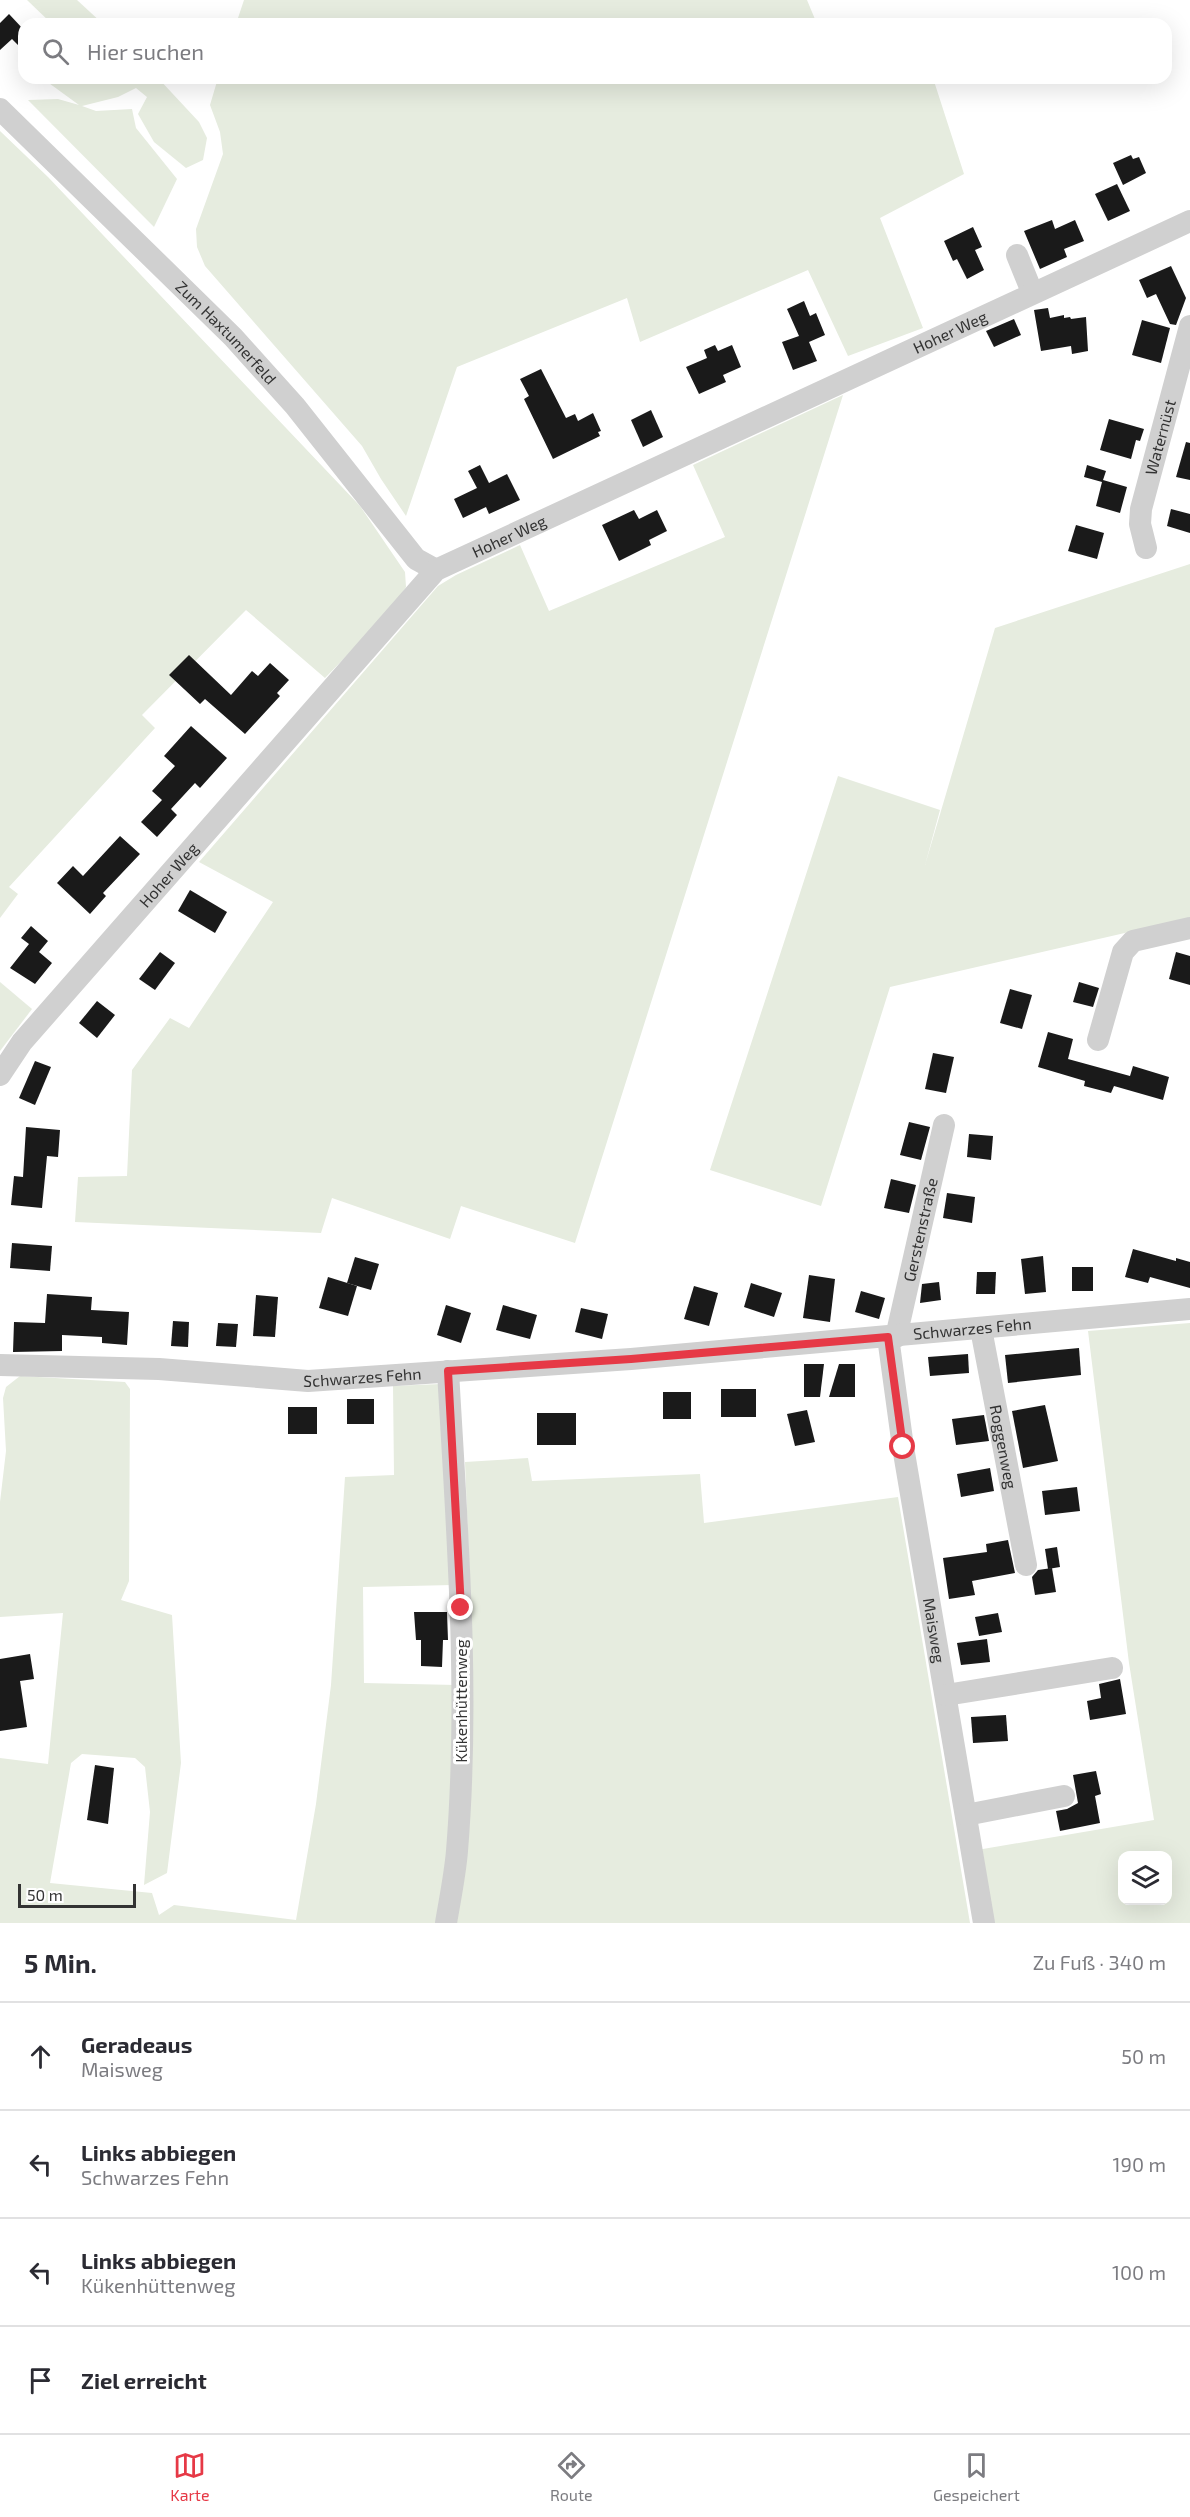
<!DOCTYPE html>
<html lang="de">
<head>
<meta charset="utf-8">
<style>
	:root { --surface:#fff; --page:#f7f7f7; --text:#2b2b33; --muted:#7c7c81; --line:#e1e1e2; --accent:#e63946 }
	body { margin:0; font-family:"Exo 2",sans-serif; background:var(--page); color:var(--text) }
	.controls { position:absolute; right:18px; bottom:18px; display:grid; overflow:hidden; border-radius:12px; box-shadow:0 6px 24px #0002 }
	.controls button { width:54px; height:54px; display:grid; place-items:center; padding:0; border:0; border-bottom:2px solid var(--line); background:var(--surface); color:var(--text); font:30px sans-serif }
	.scale { position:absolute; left:18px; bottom:15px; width:118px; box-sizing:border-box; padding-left:6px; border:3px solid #333; border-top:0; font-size:16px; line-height:21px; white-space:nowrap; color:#333; -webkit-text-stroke:4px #fff; paint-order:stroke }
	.stop { position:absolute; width:18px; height:18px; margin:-14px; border:4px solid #e63946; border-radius:50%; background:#fff }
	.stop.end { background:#e63946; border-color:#fff; box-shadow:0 2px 6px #0008 }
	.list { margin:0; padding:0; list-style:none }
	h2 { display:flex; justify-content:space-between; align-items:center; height:78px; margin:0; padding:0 24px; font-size:26px }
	h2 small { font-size:20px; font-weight:400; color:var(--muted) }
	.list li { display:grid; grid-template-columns:39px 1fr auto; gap:18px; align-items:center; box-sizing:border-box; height:108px; padding:0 24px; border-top:2px solid var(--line) }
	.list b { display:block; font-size:22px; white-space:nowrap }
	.list p { margin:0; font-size:20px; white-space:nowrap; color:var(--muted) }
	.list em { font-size:20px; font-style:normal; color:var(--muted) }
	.icon { flex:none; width:33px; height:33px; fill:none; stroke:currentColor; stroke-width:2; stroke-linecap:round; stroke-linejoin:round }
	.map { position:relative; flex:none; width:1190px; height:1923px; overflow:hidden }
	.search { position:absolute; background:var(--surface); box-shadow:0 6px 24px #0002; left:18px; right:18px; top:18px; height:66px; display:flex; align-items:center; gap:15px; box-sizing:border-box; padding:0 21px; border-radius:18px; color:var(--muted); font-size:22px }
	.sheet { height:510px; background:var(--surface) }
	nav { display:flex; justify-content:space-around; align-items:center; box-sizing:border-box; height:84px; border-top:2px solid var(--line); background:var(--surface); font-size:16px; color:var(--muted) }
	nav a { display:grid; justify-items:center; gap:3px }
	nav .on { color:var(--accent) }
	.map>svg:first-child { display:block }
	.green { fill:#e6ecdf; fill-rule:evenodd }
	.building { fill:#1a1a1a }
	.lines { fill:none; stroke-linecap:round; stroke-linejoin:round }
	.minor { stroke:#d0d0d0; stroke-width:22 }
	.route { stroke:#e63946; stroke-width:8 }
	.labels { text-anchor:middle; stroke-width:6; stroke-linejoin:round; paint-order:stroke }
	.street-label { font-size:16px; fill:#333; stroke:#fff }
</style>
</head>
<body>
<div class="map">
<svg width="1190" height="1923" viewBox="0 0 1190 1923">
	<rect width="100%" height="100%" fill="#fff"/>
	<g class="green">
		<path d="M27,0H77L103,24H52Z"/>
		<path d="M244,0H807L817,24H236Z"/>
		<path d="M42,78H158L199,122L207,138L203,160L186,168L154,142L138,114L147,97L136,88L118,97L82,106L96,111L132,109L136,128L177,179L154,227L28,100L58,99L79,105Z"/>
		<path d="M218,78H933L964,174L880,218L923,328L848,356L808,270L640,342L627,298L457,367L406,516L381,479L362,446L205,266L197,247L196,229L223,154L220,132L210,105Z"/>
		<path d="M0,131L48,177L360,506L405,572L406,587L390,611L325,678L246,610L142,715L155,728L9,887L18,894L0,918Z"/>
		<path d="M843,395L575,1243L461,1206L450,1239L332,1198L321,1233L75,1222L78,1177L127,1176L132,1070L170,1018L189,1028L273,902L199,862L438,586L456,575L520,545L549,611L725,537L693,465Z"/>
		<path d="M1190,564V918L890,987L821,1206L710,1170L838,776L940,810L925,865L995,628Z"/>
		<path d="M0,982L32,1009L0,1051Z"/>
		<path d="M1190,1323V1923H992L977,1850L1154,1820L1129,1663L1088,1331ZM1122,1856H1168V1900H1122Z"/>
		<path d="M20,1376L125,1382L130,1389L129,1581L121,1600L172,1615L181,1763L167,1873L144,1885L150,1812L145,1767L135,1758L82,1754L71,1763L50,1883L152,1893L159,1915L174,1905L296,1920L316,1804L331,1685L345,1477L394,1475L393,1386L441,1384L453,1585L363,1587L364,1683L456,1685V1761L440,1923H0V1758L48,1764L63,1613L0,1617V1502L6,1451L3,1398L6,1387Z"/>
		<path d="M528,1458L532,1481L700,1474L704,1523L898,1497L970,1923H457L470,1585L465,1462Z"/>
	</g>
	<g class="building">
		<path d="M9,14L24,30V51L12,39L0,50V23Z"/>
		<path d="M1131,155L1133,159L1139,157L1146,173L1123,185L1113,163Z"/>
		<path d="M1117,184L1130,211L1108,221L1095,194Z"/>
		<path d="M1052,220L1055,229L1075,220L1084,241L1064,249L1067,257L1040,269L1024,231Z"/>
		<path d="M973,227L982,247L975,250L984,270L967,279L957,259L953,261L944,241Z"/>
		<path d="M1171,266L1186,298L1176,325L1170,324L1156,294L1147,298L1139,280Z"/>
		<path d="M804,301L810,316L816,313L825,335L809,342L817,361L793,370L782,342L799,336L787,309Z"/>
		<path d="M1048,308L1050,318L1064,315V318L1070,317L1071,319L1086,317L1088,351L1072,354L1071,346L1041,351L1034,310Z"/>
		<path d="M1014,319L1021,335L994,347L986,331Z"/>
		<path d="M1142,320L1170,328L1161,363L1132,355Z"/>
		<path d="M715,345L718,351L732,345L741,367L723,375L726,382L699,394L686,367L707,358L704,350Z"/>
		<path d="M541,369L566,418L575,414L578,421L593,413L601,431L598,432L600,436L553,459L524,399L529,396L520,379Z"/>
		<path d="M651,410L663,437L643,447L631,420Z"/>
		<path d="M1109,419L1144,429L1140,441L1136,440L1131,459L1100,450Z"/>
		<path d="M1186,442L1190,443V480L1176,477Z"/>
		<path d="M480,465L489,483L507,474L520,500L489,514L486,507L463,518L454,499L477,488L468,471Z"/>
		<path d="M1087,465L1106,471L1103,480L1127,487L1120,513L1096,506L1102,482L1084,477Z"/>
		<path d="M1171,509L1190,514V533L1167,526Z"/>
		<path d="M634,510L639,519L657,510L667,531L649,540L651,545L619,561L602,525Z"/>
		<path d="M1076,525L1104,533L1097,559L1068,551Z"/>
		<path d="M189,655L231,695L252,671L258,676L270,663L289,680L277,693L280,696L245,734L205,699L200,704L169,675Z"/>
		<path d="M191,726L227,758L200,788L195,783L171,809L177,815L157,837L141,822L162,800L152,791L175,766L164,756Z"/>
		<path d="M120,836L140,854L103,893L106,896L90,914L57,883L73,866L83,876Z"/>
		<path d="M190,890L227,912L215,933L178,911Z"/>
		<path d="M31,926L48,941L39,952L52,963L35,984L10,968L29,944L21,938Z"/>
		<path d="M160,952L175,963L155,990L139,979Z"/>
		<path d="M1176,952L1190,956V985L1169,979Z"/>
		<path d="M1079,982L1099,988L1093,1007L1073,1002Z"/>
		<path d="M1010,989L1032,995L1022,1029L1000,1023Z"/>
		<path d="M97,1001L115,1015L97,1038L79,1023Z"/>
		<path d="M1048,1032L1073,1039L1068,1059L1130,1076L1133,1066L1169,1077L1163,1100L1114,1086L1111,1093L1084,1086L1085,1081L1038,1067Z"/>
		<path d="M933,1053L954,1057L946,1093L925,1089Z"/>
		<path d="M35,1061L51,1067L35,1105L19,1098Z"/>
		<path d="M909,1122L930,1127L921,1160L900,1155Z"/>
		<path d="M26,1127L60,1130L58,1157L47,1156L42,1208L11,1205L14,1176L23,1177Z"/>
		<path d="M969,1134L993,1136L991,1160L967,1157Z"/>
		<path d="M891,1179L916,1185L909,1213L884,1208Z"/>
		<path d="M947,1193L975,1197L972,1223L943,1218Z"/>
		<path d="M12,1243L52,1246L50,1271L10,1268Z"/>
		<path d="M1133,1249L1176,1261V1258L1190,1262V1288L1150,1277L1148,1283L1125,1277Z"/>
		<path d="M1043,1256L1046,1292L1025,1294L1021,1259Z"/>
		<path d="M355,1257L379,1264L371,1290L347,1283Z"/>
		<rect x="1072" y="1267" width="21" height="24"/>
		<path d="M977,1272H996L995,1294H976Z"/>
		<path d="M809,1275L835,1279L830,1322L803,1318Z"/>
		<path d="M328,1277L357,1286L348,1316L319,1308Z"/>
		<path d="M939,1282L941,1300L920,1303L922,1284Z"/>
		<path d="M751,1283L782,1293L774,1317L744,1307Z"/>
		<path d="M694,1286L718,1293L709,1326L684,1319Z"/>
		<path d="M861,1291L885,1298L879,1319L855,1312Z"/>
		<path d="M47,1294L92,1297L91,1310L129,1312L127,1345L102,1343V1337L62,1335V1351L13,1352L14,1322L45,1323Z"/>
		<path d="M256,1295L278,1297L275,1337L253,1336Z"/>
		<path d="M446,1305L471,1313L461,1343L437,1335Z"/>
		<path d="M503,1305L537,1315L530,1339L496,1330Z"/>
		<path d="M581,1308L608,1314L602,1339L575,1332Z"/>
		<path d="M173,1321L189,1322L188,1347L171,1346Z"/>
		<path d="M218,1323L238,1324L236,1347L216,1346Z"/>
		<path d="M1079,1348L1081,1375L1008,1383L1005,1355Z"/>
		<path d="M968,1354L969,1373L930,1376L928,1357Z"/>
		<path d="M804,1364H824L820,1397H804Z"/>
		<path d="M839,1364H855V1397H829Z"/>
		<rect x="721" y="1389" width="35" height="28"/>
		<rect x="663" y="1392" width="28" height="27"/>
		<rect x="347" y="1399" width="27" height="25"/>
		<path d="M1045,1405L1058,1461L1023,1468L1012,1411Z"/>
		<rect x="288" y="1407" width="29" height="27"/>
		<path d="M807,1410L815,1442L795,1446L787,1414Z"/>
		<rect x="537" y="1413" width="39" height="32"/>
		<path d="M984,1415L989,1441L956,1445L952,1419Z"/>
		<path d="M990,1468L994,1491L961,1497L957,1474Z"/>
		<path d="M1077,1487L1080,1511L1045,1515L1042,1491Z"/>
		<path d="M1008,1540L1015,1573L972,1581L975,1595L949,1599L943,1558L987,1552L986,1544Z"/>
		<path d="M1057,1547L1060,1567L1048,1569L1045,1549Z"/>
		<path d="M1052,1568L1056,1592L1035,1595L1032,1577L1038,1570Z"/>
		<path d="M414,1612H447L448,1640H443L442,1667L421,1666V1640H416Z"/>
		<path d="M998,1613L1002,1632L979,1636L975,1617Z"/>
		<path d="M987,1639L990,1662L961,1665L957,1643Z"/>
		<path d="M30,1654L34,1679L20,1681L27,1727L0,1731V1659Z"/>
		<path d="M1120,1679L1126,1714L1090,1720L1087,1701L1101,1698L1099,1684Z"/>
		<path d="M1006,1715L1008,1741L973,1743L971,1717Z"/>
		<path d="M95,1765L114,1768L108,1824L87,1820Z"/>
		<path d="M1096,1771L1101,1794L1095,1796L1100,1823L1060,1831L1056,1811L1067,1809L1078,1803L1073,1775Z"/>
	</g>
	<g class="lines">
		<g class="minor">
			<path id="s1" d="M0,109L233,337L295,406L416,559L436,570"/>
			<path d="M1017,255L1032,292"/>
			<path id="s2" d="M1146,548L1140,524L1141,509L1190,326"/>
			<path d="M1098,1040L1123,952L1133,941L1190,928"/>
			<path id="s3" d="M0,1075L22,1042L436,570L1190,221"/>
			<path id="s4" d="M981,1329L1026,1565"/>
			<path id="s5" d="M888,1337L903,1447L984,1923"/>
			<path id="s6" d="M896,1337L944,1125"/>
			<path id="s7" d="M0,1365L159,1369L308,1381L631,1359L1190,1309"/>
			<path d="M946,1695L1112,1668"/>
			<path d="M966,1815L1064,1796"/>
			<path d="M446,1923C450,1899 455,1875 457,1851C470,1691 457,1530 448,1371"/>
		</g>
	</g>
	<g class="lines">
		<path class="route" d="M461,1608L448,1371L631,1359L888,1337L903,1447"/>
	</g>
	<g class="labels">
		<g class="street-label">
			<text dy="6" stroke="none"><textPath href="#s3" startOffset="1234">Hoher Weg</textPath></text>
			<text dy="6" stroke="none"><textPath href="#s1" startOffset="318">Zum Haxtumerfeld</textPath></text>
			<text dy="6" stroke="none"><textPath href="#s2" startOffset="114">Waternüst</textPath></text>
			<text dy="6" stroke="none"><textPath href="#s3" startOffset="748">Hoher Weg</textPath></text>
			<text dy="6" stroke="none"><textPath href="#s3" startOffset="262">Hoher Weg</textPath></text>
			<text dy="6" stroke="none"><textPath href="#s6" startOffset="110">Gerstenstraße</textPath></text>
			<text dy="6" stroke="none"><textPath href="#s7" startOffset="975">Schwarzes Fehn</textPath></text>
			<text dy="6" stroke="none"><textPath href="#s7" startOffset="363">Schwarzes Fehn</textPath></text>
			<text dy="6" stroke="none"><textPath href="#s4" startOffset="120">Roggenweg</textPath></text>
			<text dy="6" stroke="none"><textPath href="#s5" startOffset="297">Maisweg</textPath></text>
			<text transform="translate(461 1701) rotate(-90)" y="6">Kükenhüttenweg</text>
		</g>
	</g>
</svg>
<div class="controls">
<button><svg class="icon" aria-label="layers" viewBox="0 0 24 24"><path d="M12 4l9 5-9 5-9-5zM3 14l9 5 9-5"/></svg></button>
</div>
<div class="scale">50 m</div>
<div class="stop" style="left:903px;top:1447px"></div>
<div class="stop end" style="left:461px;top:1608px"></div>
<div class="search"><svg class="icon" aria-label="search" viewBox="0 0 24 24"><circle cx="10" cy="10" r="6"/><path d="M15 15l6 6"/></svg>Hier suchen</div>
</div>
<section class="sheet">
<h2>5 Min.<small>Zu Fuß · 340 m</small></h2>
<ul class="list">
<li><svg class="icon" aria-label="ahead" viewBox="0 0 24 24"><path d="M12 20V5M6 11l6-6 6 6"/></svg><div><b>Geradeaus</b><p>Maisweg</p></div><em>50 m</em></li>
<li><svg class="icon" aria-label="left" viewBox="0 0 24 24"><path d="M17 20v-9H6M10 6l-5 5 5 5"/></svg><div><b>Links abbiegen</b><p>Schwarzes Fehn</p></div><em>190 m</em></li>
<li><svg class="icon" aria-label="left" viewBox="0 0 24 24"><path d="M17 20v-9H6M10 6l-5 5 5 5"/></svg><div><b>Links abbiegen</b><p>Kükenhüttenweg</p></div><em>100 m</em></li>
<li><svg class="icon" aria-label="arrive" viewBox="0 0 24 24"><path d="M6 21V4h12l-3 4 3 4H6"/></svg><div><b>Ziel erreicht</b></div></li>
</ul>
</section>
<nav>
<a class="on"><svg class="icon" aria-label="map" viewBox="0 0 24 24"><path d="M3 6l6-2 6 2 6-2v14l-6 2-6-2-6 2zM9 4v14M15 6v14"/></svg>Karte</a>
<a><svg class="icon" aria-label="directions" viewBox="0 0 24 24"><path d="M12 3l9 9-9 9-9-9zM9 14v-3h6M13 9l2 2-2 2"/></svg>Route</a>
<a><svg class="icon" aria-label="saved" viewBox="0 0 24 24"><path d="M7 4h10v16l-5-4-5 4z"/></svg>Gespeichert</a>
</nav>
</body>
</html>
